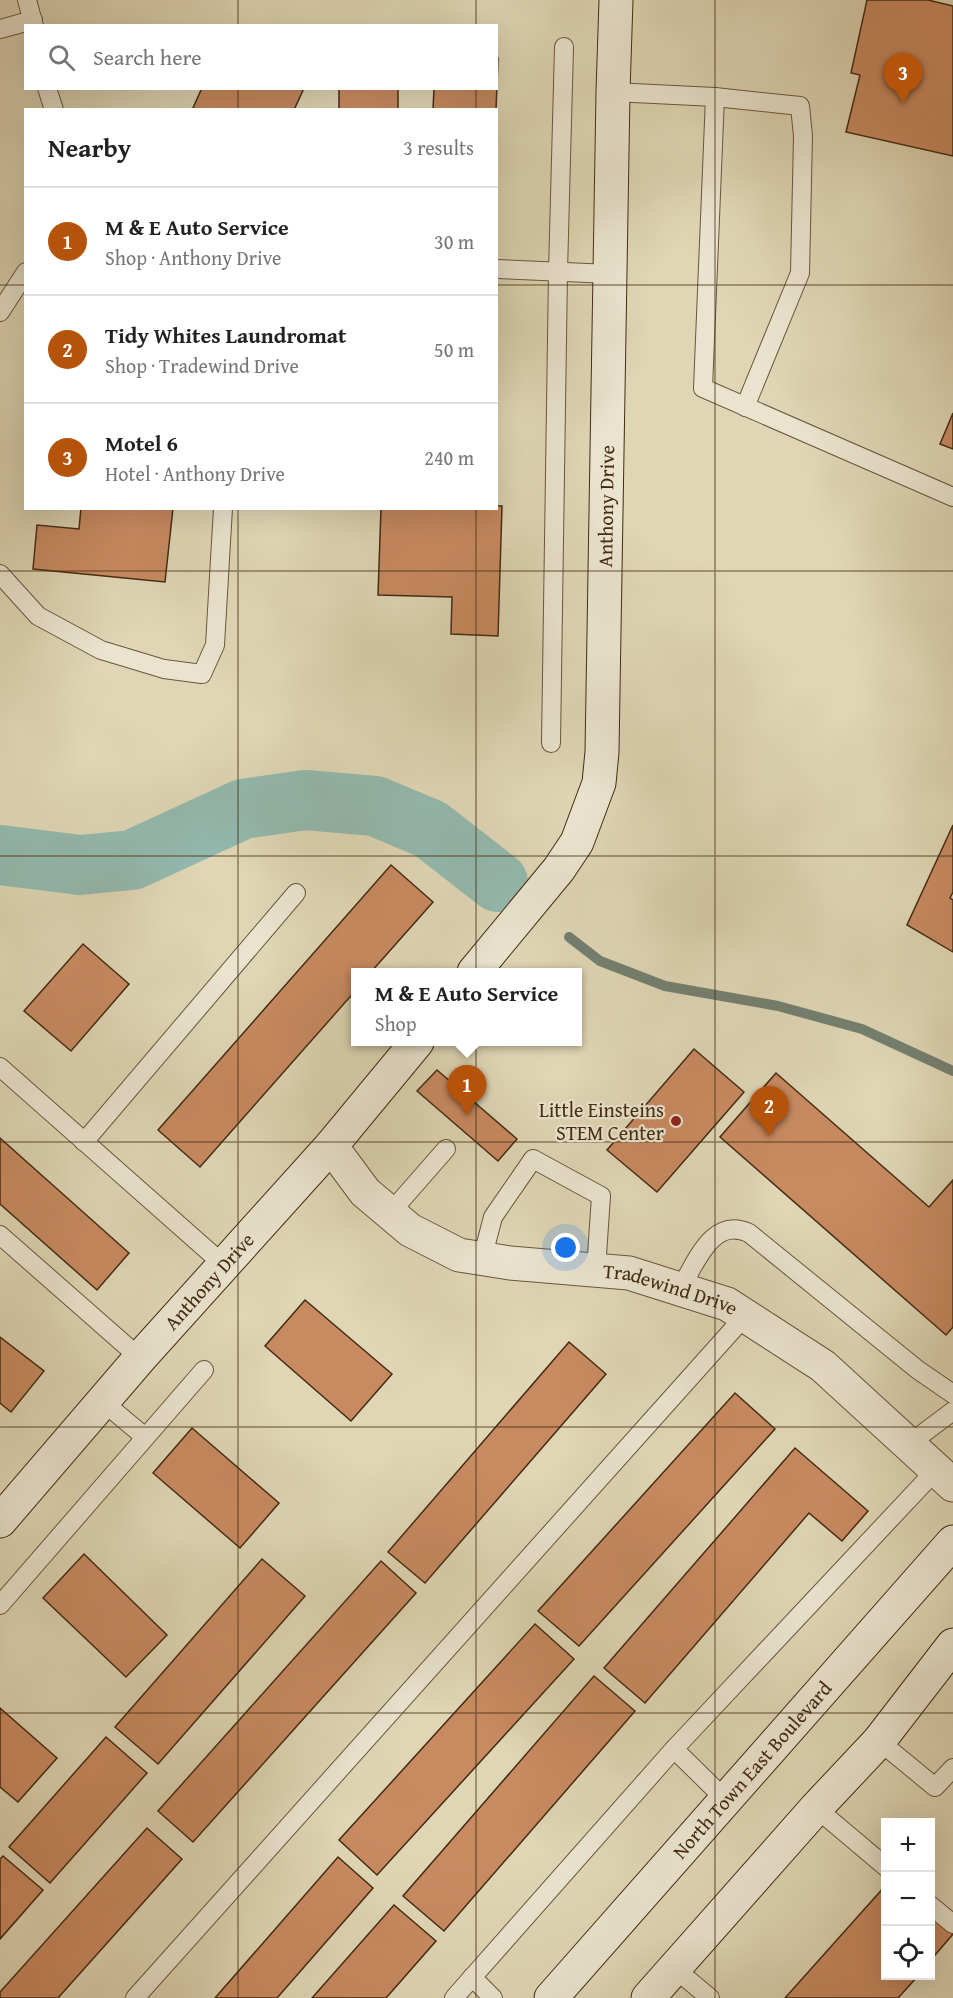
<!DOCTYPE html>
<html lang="en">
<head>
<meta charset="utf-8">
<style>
	:root { --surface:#fff; --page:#f2f2f2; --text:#222; --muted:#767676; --line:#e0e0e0; --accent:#b45309 }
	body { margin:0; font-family:"Gentium Book Plus",serif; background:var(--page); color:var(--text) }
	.controls { position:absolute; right:18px; bottom:18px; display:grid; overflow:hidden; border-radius:0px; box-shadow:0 6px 24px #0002 }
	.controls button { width:54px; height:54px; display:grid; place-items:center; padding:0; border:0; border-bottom:2px solid var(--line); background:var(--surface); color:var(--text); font:30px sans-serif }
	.you { position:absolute; left:566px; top:1248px; width:21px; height:21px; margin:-15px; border:4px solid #fff; border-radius:50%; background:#1a73e8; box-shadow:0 0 0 9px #1a73e833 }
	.badge { display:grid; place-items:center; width:39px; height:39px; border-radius:50%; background:var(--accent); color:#fff; font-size:20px; font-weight:700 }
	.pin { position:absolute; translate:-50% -50px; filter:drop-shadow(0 2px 3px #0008) }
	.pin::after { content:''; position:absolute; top:32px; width:21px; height:18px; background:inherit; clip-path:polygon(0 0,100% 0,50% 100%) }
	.popup { position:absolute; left:351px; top:968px; width:231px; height:78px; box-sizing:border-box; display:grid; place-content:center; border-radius:0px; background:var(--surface); filter:drop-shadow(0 2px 4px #0005); font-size:20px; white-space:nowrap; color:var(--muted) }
	.popup b { font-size:22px; color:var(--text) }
	.popup::after { content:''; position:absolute; left:50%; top:100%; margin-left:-12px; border:12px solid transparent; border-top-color:var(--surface) }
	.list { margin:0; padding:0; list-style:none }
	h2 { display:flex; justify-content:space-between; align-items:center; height:78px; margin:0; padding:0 24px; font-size:26px }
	h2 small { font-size:20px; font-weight:400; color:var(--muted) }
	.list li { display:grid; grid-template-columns:39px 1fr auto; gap:18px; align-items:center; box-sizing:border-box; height:108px; padding:0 24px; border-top:2px solid var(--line) }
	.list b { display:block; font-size:22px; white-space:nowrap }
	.list p { margin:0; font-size:20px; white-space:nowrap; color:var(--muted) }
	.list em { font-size:20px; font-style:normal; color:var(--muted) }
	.icon { flex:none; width:33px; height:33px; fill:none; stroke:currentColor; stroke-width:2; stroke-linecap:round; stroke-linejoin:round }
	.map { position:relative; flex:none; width:953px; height:1998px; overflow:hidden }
	.search { position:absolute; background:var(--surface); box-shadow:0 6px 24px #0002; left:24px; top:24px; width:474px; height:66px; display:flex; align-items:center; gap:15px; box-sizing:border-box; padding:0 21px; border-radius:0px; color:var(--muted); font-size:22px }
	.panel { position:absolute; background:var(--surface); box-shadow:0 6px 24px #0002; left:24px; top:108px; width:474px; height:402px; border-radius:0px }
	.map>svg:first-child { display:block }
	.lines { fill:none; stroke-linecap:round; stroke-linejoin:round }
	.stream { stroke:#738070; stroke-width:10 }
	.river { stroke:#93b9ae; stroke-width:60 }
	.building { fill:#c88a61; stroke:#432b12; stroke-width:1.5 }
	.lane-casing { stroke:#6a563b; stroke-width:20 }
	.street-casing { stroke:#6a563b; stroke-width:35 }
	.secondary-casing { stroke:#432b12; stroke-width:35 }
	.lane { stroke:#eae4cf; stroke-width:18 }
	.street { stroke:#eae4cf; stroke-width:33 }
	.secondary { stroke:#eae4cf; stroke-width:33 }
	.grid { fill:none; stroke:#432b12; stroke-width:1.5; stroke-opacity:0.55 }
	.poi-dot { fill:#8f2418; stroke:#eae4cf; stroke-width:2 }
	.labels { text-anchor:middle; stroke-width:4.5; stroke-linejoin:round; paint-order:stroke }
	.street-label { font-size:20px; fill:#432b12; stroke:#eae4cf }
	.poi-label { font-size:20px; fill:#432b12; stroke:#eae4cf; text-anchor:end }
</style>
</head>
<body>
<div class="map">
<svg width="953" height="1998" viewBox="0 0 953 1998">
	<rect width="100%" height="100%" fill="#dfd6b5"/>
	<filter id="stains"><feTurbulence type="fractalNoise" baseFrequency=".00333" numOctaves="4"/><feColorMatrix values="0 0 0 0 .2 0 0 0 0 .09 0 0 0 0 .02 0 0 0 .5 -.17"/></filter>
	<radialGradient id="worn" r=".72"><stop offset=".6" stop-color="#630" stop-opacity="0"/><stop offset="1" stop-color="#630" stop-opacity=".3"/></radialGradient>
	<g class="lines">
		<path class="stream" d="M569,937L600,961L665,986L778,1006L862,1029L953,1071"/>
		<path class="river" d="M0,855L80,865L132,860L243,809L305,800L375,806L430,829L498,882"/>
	</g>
	<g class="building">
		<path d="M867,0H928L953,6V156L846,132L860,75L851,73Z"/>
		<path d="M496,57L498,58L496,110H433L434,88H496Z"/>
		<path d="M202,88H304L294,110H192Z"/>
		<rect x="339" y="88" width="59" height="22"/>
		<path d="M953,413V449L940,444Z"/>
		<path d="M496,506H502L498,636L451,634L452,597L378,595L381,508H496Z"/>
		<path d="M81,508H173L165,582L33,569L37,525L79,529Z"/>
		<path d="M953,825V892L950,898L953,900V952L907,925Z"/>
		<path d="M391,865L433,902L371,972H356V990L200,1167L158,1130Z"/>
		<path d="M83,944L129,984L71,1051L24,1011Z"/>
		<path d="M694,1049L744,1092L657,1192L607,1150Z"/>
		<path d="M437,1070L517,1139L498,1161L417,1091Z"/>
		<path d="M776,1073L929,1207L953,1180V1327L946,1335L720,1137Z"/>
		<path d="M0,1138L129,1253L97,1290L0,1204Z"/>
		<path d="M305,1300L392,1374L351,1421L265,1346Z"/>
		<path d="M0,1337L44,1371L11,1412L0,1403Z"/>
		<path d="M569,1342L606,1374L425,1583L388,1552Z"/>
		<path d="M735,1393L775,1429L579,1646L538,1611Z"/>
		<path d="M192,1428L279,1503L240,1548L153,1473Z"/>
		<path d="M795,1448L868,1511L842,1541L809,1513L645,1703L604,1668Z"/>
		<path d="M84,1554L167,1635L126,1677L43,1598Z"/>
		<path d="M262,1559L305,1596L158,1764L115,1727Z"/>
		<path d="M381,1561L416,1593L193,1842L158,1811Z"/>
		<path d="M535,1624L574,1659L377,1875L339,1840Z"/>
		<path d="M594,1676L635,1711L444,1931L403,1896Z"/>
		<path d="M0,1708L57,1758L18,1802L0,1787Z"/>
		<path d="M106,1737L147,1773L50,1883L9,1847Z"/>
		<path d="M147,1828L182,1859L58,1998H0V1992Z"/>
		<path d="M3,1856L43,1890L0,1939V1859Z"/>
		<path d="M338,1857L373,1888L277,1998H215Z"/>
		<path d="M886,1885V1976H918L898,1998H785Z"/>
		<path d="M394,1905L436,1941L386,1998H312Z"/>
		<path d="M930,1914L953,1934L930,1961Z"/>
	</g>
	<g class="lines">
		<defs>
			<g id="lane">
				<path d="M27,0L34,26"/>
				<path d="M0,29L33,20"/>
				<path d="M47,88L54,110"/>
				<path d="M613,92L715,97L703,388L953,497"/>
				<path d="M715,97L800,106L803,136L800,273L745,407"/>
				<path d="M496,269L610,274"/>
				<path d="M0,312L26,272"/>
				<path d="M0,574L38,616L101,650L164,669L202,674L215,645L223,508"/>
				<path d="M551,743L558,272L564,47"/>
				<path d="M0,1067L224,1265"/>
				<path d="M84,1142L296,893"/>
				<path d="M390,1213L446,1149"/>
				<path d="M0,1235L140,1358"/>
				<path d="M482,1259L493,1217L533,1159L601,1196L596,1270"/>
				<path d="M680,1289C696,1263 712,1216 749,1233L918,1370L953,1394"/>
				<path d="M102,1401L145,1437"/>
				<path d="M909,1444L953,1411"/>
				<path d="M0,1605L204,1370"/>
				<path d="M879,1741L935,1787L953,1768"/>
				<path d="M674,1749L726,1800"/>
				<path d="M816,1808L886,1867"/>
				<path d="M930,1905L953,1924"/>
				<path d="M674,1968L710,1998"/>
				<path d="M472,1977L493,1998"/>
				<path d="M135,1998L745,1316"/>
				<path d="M454,1998L674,1749L936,1470"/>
			</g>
			<g id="street">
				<path id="s1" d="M331,1146L365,1192L410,1230L459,1255L510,1263L629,1273L727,1304L823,1366L953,1485"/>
			</g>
			<g id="secondary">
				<path id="s2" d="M474,972L559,869L577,842L599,783L602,752L613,92L616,0"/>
				<path id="s3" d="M0,1521L140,1358L331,1146L417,1042"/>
				<path id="s4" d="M551,1998L953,1542"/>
				<path d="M648,1998L816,1808L879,1741L953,1645"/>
			</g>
		</defs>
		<use href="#lane" class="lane-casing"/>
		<use href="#street" class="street-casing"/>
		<use href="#secondary" class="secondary-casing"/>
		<use href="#lane" class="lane"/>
		<use href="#street" class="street"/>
		<use href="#secondary" class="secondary"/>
	</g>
	<path class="grid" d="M238,0V26M476,0V26M715,0V1998M238,88V110M476,88V110M0,285H26M496,285H953M238,508V1998M476,508V1998M0,571H953M0,856H953M0,1142H953M0,1427H953M0,1713H953"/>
	<circle class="poi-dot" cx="676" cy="1121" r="6"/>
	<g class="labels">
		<g class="street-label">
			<text dy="7" stroke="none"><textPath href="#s2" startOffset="506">Anthony Drive</textPath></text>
			<text dy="7" stroke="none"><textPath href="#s3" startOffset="318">Anthony Drive</textPath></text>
			<text dy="7" stroke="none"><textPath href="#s1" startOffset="386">Tradewind Drive</textPath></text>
			<text dy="7" stroke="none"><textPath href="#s4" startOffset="304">North Town East Boulevard</textPath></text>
		</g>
		<g class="poi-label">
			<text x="664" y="1117">Little Einsteins<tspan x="664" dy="23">STEM Center</tspan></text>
		</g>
	</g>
	<rect width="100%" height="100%" filter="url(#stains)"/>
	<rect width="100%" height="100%" fill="url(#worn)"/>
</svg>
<div class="controls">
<button>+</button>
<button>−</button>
<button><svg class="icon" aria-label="locate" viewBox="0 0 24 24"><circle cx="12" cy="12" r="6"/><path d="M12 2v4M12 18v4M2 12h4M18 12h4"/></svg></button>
</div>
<div class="you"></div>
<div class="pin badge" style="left:467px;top:1115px">1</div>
<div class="popup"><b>M &amp; E Auto Service</b>Shop</div>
<div class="pin badge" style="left:769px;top:1136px">2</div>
<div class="pin badge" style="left:903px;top:103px">3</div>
<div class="search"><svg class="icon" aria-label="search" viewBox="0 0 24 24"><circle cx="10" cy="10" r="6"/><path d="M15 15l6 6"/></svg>Search here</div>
<section class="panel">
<h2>Nearby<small>3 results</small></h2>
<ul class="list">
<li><span class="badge">1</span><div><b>M &amp; E Auto Service</b><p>Shop · Anthony Drive</p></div><em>30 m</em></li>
<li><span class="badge">2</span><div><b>Tidy Whites Laundromat</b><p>Shop · Tradewind Drive</p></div><em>50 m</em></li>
<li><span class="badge">3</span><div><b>Motel 6</b><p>Hotel · Anthony Drive</p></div><em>240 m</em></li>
</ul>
</section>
</div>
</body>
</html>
